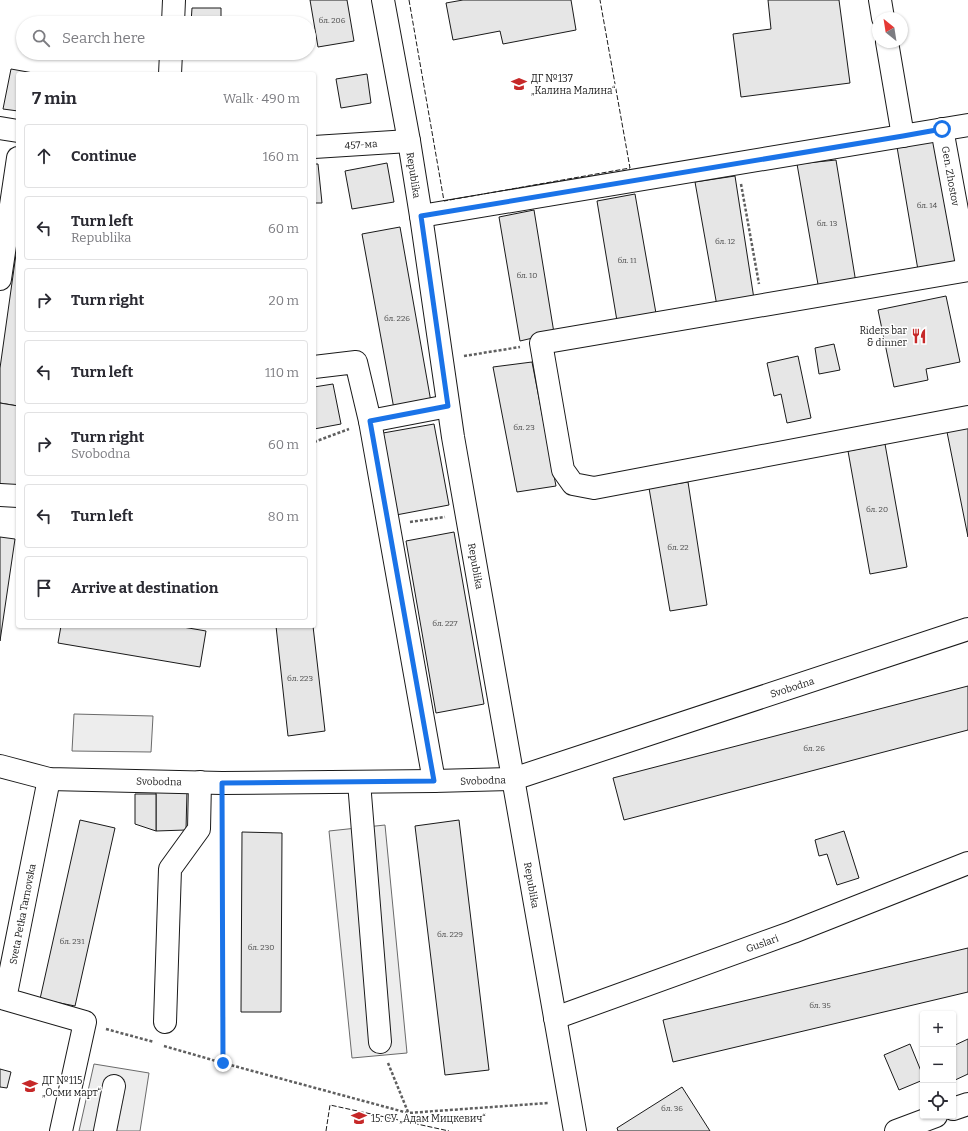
<!DOCTYPE html>
<html lang="en">
<head>
<meta charset="utf-8">
<style>
	:root { --surface:#fff; --page:#f7f7f7; --text:#2b2b33; --muted:#7c7c81; --line:#e1e1e2 }
	body { margin:0; font-family:Bitter,serif; background:var(--page); color:var(--text) }
	.controls { position:absolute; right:12px; bottom:12px; display:grid; overflow:hidden; border-radius:4px; box-shadow:0 1px 3px #0004 }
	.controls button { width:36px; height:36px; display:grid; place-items:center; padding:0; border:0; border-bottom:1px solid var(--line); background:var(--surface); color:var(--text); font:20px sans-serif }
	.compass { position:absolute; left:872px; top:12px; width:36px; height:36px; border-radius:50%; background:var(--surface); box-shadow:0 1px 3px #0004; rotate:330deg }
	.stop { position:absolute; width:12px; height:12px; margin:-9px; border:3px solid #1a73e8; border-radius:50%; background:#fff }
	.stop.end { background:#1a73e8; border-color:#fff; box-shadow:0 1px 4px #0008 }
	.list { margin:0; padding:0; list-style:none }
	h2 { display:flex; justify-content:space-between; align-items:center; height:52px; margin:0; padding:0 16px; font-size:17px }
	h2 small { font-size:13px; font-weight:400; color:var(--muted) }
	.list li { display:grid; grid-template-columns:26px 1fr auto; gap:12px; align-items:center; box-sizing:border-box; height:64px; margin:0 8px 8px; padding:0 8px; border:1px solid var(--line); border-radius:4px }
	.list b { display:block; font-size:15px; white-space:nowrap }
	.list p { margin:0; font-size:13px; white-space:nowrap; color:var(--muted) }
	.list em { font-size:13px; font-style:normal; color:var(--muted) }
	.icon { flex:none; width:22px; height:22px; fill:none; stroke:currentColor; stroke-width:2; stroke-linecap:round; stroke-linejoin:round }
	.map { position:relative; flex:none; width:968px; height:1131px; overflow:hidden }
	.search { position:absolute; background:var(--surface); box-shadow:0 1px 3px #0004; left:16px; top:16px; width:300px; height:44px; display:flex; align-items:center; gap:10px; box-sizing:border-box; padding:0 14px; border-radius:22px; color:var(--muted); font-size:15px }
	.panel { position:absolute; background:var(--surface); box-shadow:0 1px 3px #0004; left:16px; top:72px; width:300px; height:556px; border-radius:4px }
	.map>svg:first-child { display:block }
	.built { fill:#ededed; stroke:#6a6a6a }
	.building { fill:#e6e6e6; stroke:#1a1a1a }
	.lines { fill:none; stroke-linecap:round; stroke-linejoin:round }
	.minor-casing { stroke:#1a1a1a; stroke-width:24 }
	.path { stroke:#5f5f5f; stroke-width:2.5; stroke-dasharray:3 2; stroke-linecap:butt }
	.minor { stroke:#fff; stroke-width:22 }
	.fence { stroke:#1a1a1a; stroke-width:1; stroke-dasharray:5 2; stroke-linecap:butt }
	.route { stroke:#1a73e8; stroke-width:5 }
	.labels { text-anchor:middle; stroke-width:3; stroke-linejoin:round; paint-order:stroke }
	.number-label { font-size:8px; fill:#4d4d4d }
	.poi-label { font-size:10px; fill:#1a1a1a; stroke:#fff; text-anchor:start }
	.street-label { font-size:10px; fill:#1a1a1a; stroke:#fff }
</style>
</head>
<body>
<div class="map">
<svg width="968" height="1131" viewBox="0 0 968 1131">
	<rect width="100%" height="100%" fill="#fff"/>
	<g class="built">
		<path d="M74,714L153,716L151,752L72,751Z"/>
		<path d="M385,825L407,1053L352,1058L329,831Z"/>
		<path d="M94,1064L149,1073L140,1131H79Z"/>
	</g>
	<g class="building">
		<path d="M310,0H347L354,41L318,47Z"/>
		<path d="M463,0H571L576,30L503,44L500,31L453,40L446,3Z"/>
		<path d="M768,0H839L850,83L741,97L733,34L771,29Z"/>
		<path d="M192,8H221V23H191Z"/>
		<path d="M191,53H221V57L191,58Z"/>
		<path d="M11,69L39,74H18V111L3,109Z"/>
		<path d="M367,74L371,103L341,108L336,79Z"/>
		<path d="M936,141L956,264L918,270L897,147Z"/>
		<path d="M836,160L856,283L819,290L797,164Z"/>
		<path d="M387,163L394,202L352,209L345,171Z"/>
		<path d="M314,164H318L322,203H314Z"/>
		<path d="M735,176L754,299L717,306L695,182Z"/>
		<path d="M635,194L657,319L618,327L597,201Z"/>
		<path d="M534,210L554,333L520,341L499,217Z"/>
		<path d="M400,227L431,402L394,409L362,234Z"/>
		<path d="M18,240V406L0,403V368Z"/>
		<path d="M946,296L960,362L926,369L928,380L894,387L878,310Z"/>
		<path d="M834,344L840,370L819,374L815,348Z"/>
		<path d="M798,356L811,418L787,423L781,394L774,396L767,363Z"/>
		<path d="M532,362L556,486L517,492L493,367Z"/>
		<path d="M333,384L341,424L314,429V387Z"/>
		<path d="M0,403L18,406V486L0,484Z"/>
		<path d="M434,424L449,505L396,515L383,433Z"/>
		<path d="M968,427V537L947,432Z"/>
		<path d="M885,444L907,567L870,574L848,451Z"/>
		<path d="M688,482L707,605L670,611L649,488Z"/>
		<path d="M454,532L484,704L436,713L406,541Z"/>
		<path d="M0,537L15,539L0,641Z"/>
		<path d="M61,626H177L206,631L200,667L58,643Z"/>
		<path d="M276,626H313L325,731L288,736Z"/>
		<path d="M968,686V730L624,820L613,778Z"/>
		<path d="M156,789L187,790L186,830L156,831Z"/>
		<path d="M135,794H156V831L135,824Z"/>
		<path d="M80,820L115,828L75,1006L40,999Z"/>
		<path d="M459,820L489,1070L445,1075L415,826Z"/>
		<path d="M844,831L859,878L837,885L827,854L819,856L815,840Z"/>
		<path d="M242,832L282,833L281,1012H241Z"/>
		<path d="M968,948V992L673,1062L663,1020Z"/>
		<path d="M968,1039V1074L953,1081V1046Z"/>
		<path d="M910,1044L923,1076V1080L899,1090L884,1055Z"/>
		<path d="M0,1069L11,1072L7,1088L0,1087Z"/>
		<path d="M682,1087L710,1131H618L617,1128Z"/>
	</g>
	<g class="lines">
		<defs>
			<g id="minor">
				<path d="M383,0L409,141L421,216L453,437L575,1131"/>
				<path d="M880,0L883,18"/>
				<path d="M173,23L174,0"/>
				<path d="M887,42L903,136"/>
				<path d="M170,74L171,53"/>
				<path d="M0,128L18,131"/>
				<path d="M942,129L968,270"/>
				<path d="M314,147L409,141"/>
				<path d="M421,216L968,125"/>
				<path d="M968,270L541,343L563,470L573,484L594,488L968,417"/>
				<path d="M0,279L18,158"/>
				<path d="M314,367L356,362L370,421L434,781"/>
				<path d="M370,421L448,406"/>
				<path d="M0,495L18,496"/>
				<path d="M0,766L49,779L222,783L434,781L513,779L968,629"/>
				<path d="M49,779L5,999L85,1022L61,1131"/>
				<path d="M359,782L380,1042"/>
				<path d="M555,1018L793,932L968,863"/>
				<path d="M165,1022L170,869L199,829L200,782"/>
				<path d="M953,1109L968,1104"/>
				<path d="M105,1131L114,1086"/>
				<path d="M896,1131L936,1116"/>
			</g>
		</defs>
		<use href="#minor" class="minor-casing"/>
		<g class="path">
			<path d="M741,184L759,284"/>
			<path d="M464,356L520,347"/>
			<path d="M314,442L349,429"/>
			<path d="M410,522L445,517"/>
			<path d="M222,833L223,1062"/>
			<path d="M106,1029L154,1042"/>
			<path d="M164,1046L223,1063L408,1113L548,1103"/>
			<path d="M388,1063L408,1112"/>
		</g>
		<use href="#minor" class="minor"/>
		<g class="fence">
			<path d="M409,0L444,201L630,168L600,0"/>
			<path d="M326,1131L330,1105L449,1131"/>
		</g>
	</g>
	<g class="lines">
		<path class="route" d="M223,1063L222,783L434,781L370,421L448,406L421,216L903,136L942,129"/>
	</g>
	<defs>
		<symbol id="school-bare" viewBox="-9 -9 18 18"><path d="M0-5L7-2L0 1L-7-2ZM-4 1L0 2.5L4 1V4Q0 6-4 4Z" fill="#c62828" stroke="#fff" stroke-width="2.5" paint-order="stroke"/></symbol>
		<symbol id="restaurant-bare" viewBox="-9 -9 18 18"><path d="M-5-6h1v4h1v-4h1v4h1v-4h1v5L-1.5 .5V6h-2V.5L-5-1ZM5-6V6H3V1.5H1.5Q1.5-4 5-6Z" fill="#c62828" stroke="#fff" stroke-width="2.5" paint-order="stroke"/></symbol>
	</defs>
	<g fill-rule="evenodd">
		<use href="#school-bare" x="508" y="73" width="22" height="22"/>
		<use href="#restaurant-bare" x="908" y="325" width="22" height="22"/>
		<use href="#school-bare" x="19" y="1075" width="22" height="22"/>
		<use href="#school-bare" x="348" y="1107" width="22" height="22"/>
	</g>
	<g class="labels">
		<g class="number-label">
			<text x="332" y="23">бл. 206</text>
			<text x="927" y="208">бл. 14</text>
			<text x="827" y="226">бл. 13</text>
			<text x="725" y="244">бл. 12</text>
			<text x="627" y="263">бл. 11</text>
			<text x="527" y="278">бл. 10</text>
			<text x="397" y="321">бл. 226</text>
			<text x="524" y="430">бл. 23</text>
			<text x="877" y="512">бл. 20</text>
			<text x="678" y="550">бл. 22</text>
			<text x="445" y="626">бл. 227</text>
			<text x="300" y="681">бл. 223</text>
			<text x="814" y="751">бл. 26</text>
			<text x="450" y="937">бл. 229</text>
			<text x="72" y="944">бл. 231</text>
			<text x="261" y="950">бл. 230</text>
			<text x="820" y="1008">бл. 35</text>
			<text x="672" y="1111">бл. 36</text>
		</g>
		<g class="poi-label">
			<text x="531" y="82">ДГ №137<tspan x="531" dy="12">„Калина Малина“</tspan></text>
			<text x="907" y="334" text-anchor="end">Riders bar<tspan x="907" dy="12">&amp; dinner</tspan></text>
			<text x="42" y="1084">ДГ №115<tspan x="42" dy="12">„Осми март“</tspan></text>
			<text x="371" y="1122">15. СУ „Адам Мицкевич“</text>
		</g>
		<g class="street-label">
			<text transform="translate(361 144) rotate(-4)" y="4">457-ма</text>
			<text transform="translate(414 175) rotate(81)" y="4">Republika</text>
			<text transform="translate(951 176) rotate(80)" y="4">Gen. Zhostov</text>
			<text transform="translate(476 566) rotate(80)" y="4">Republika</text>
			<text transform="translate(792 687) rotate(-18)" y="4">Svobodna</text>
			<text transform="translate(483 780) rotate(-2)" y="4">Svobodna</text>
			<text transform="translate(159 781) rotate(1)" y="4">Svobodna</text>
			<text transform="translate(532 885) rotate(80)" y="4">Republika</text>
			<text transform="translate(22 914) rotate(-79)" y="4">Sveta Petka Tarnovska</text>
			<text transform="translate(762 943) rotate(-20)" y="4">Guslari</text>
		</g>
	</g>
</svg>
<div class="controls">
<button>+</button>
<button>−</button>
<button><svg class="icon" aria-label="locate" viewBox="0 0 24 24"><circle cx="12" cy="12" r="6"/><path d="M12 2v4M12 18v4M2 12h4M18 12h4"/></svg></button>
</div>
<svg class="compass" viewBox="-18 -18 36 36"><path d="M0-13l5 13h-10z" fill="#e53935"/><path d="M0 13l5-13h-10z" fill="#7c7c81"/></svg>
<div class="stop" style="left:942px;top:129px"></div>
<div class="stop end" style="left:223px;top:1063px"></div>
<div class="search"><svg class="icon" aria-label="search" viewBox="0 0 24 24"><circle cx="10" cy="10" r="6"/><path d="M15 15l6 6"/></svg>Search here</div>
<section class="panel">
<h2>7 min<small>Walk · 490 m</small></h2>
<ul class="list">
<li><svg class="icon" aria-label="ahead" viewBox="0 0 24 24"><path d="M12 20V5M6 11l6-6 6 6"/></svg><div><b>Continue</b></div><em>160 m</em></li>
<li><svg class="icon" aria-label="left" viewBox="0 0 24 24"><path d="M17 20v-9H6M10 6l-5 5 5 5"/></svg><div><b>Turn left</b><p>Republika</p></div><em>60 m</em></li>
<li><svg class="icon" aria-label="right" viewBox="0 0 24 24"><path d="M7 20v-9h11M14 6l5 5-5 5"/></svg><div><b>Turn right</b></div><em>20 m</em></li>
<li><svg class="icon" aria-label="left" viewBox="0 0 24 24"><path d="M17 20v-9H6M10 6l-5 5 5 5"/></svg><div><b>Turn left</b></div><em>110 m</em></li>
<li><svg class="icon" aria-label="right" viewBox="0 0 24 24"><path d="M7 20v-9h11M14 6l5 5-5 5"/></svg><div><b>Turn right</b><p>Svobodna</p></div><em>60 m</em></li>
<li><svg class="icon" aria-label="left" viewBox="0 0 24 24"><path d="M17 20v-9H6M10 6l-5 5 5 5"/></svg><div><b>Turn left</b></div><em>80 m</em></li>
<li><svg class="icon" aria-label="arrive" viewBox="0 0 24 24"><path d="M6 21V4h12l-3 4 3 4H6"/></svg><div><b>Arrive at destination</b></div></li>
</ul>
</section>
</div>
</body>
</html>
